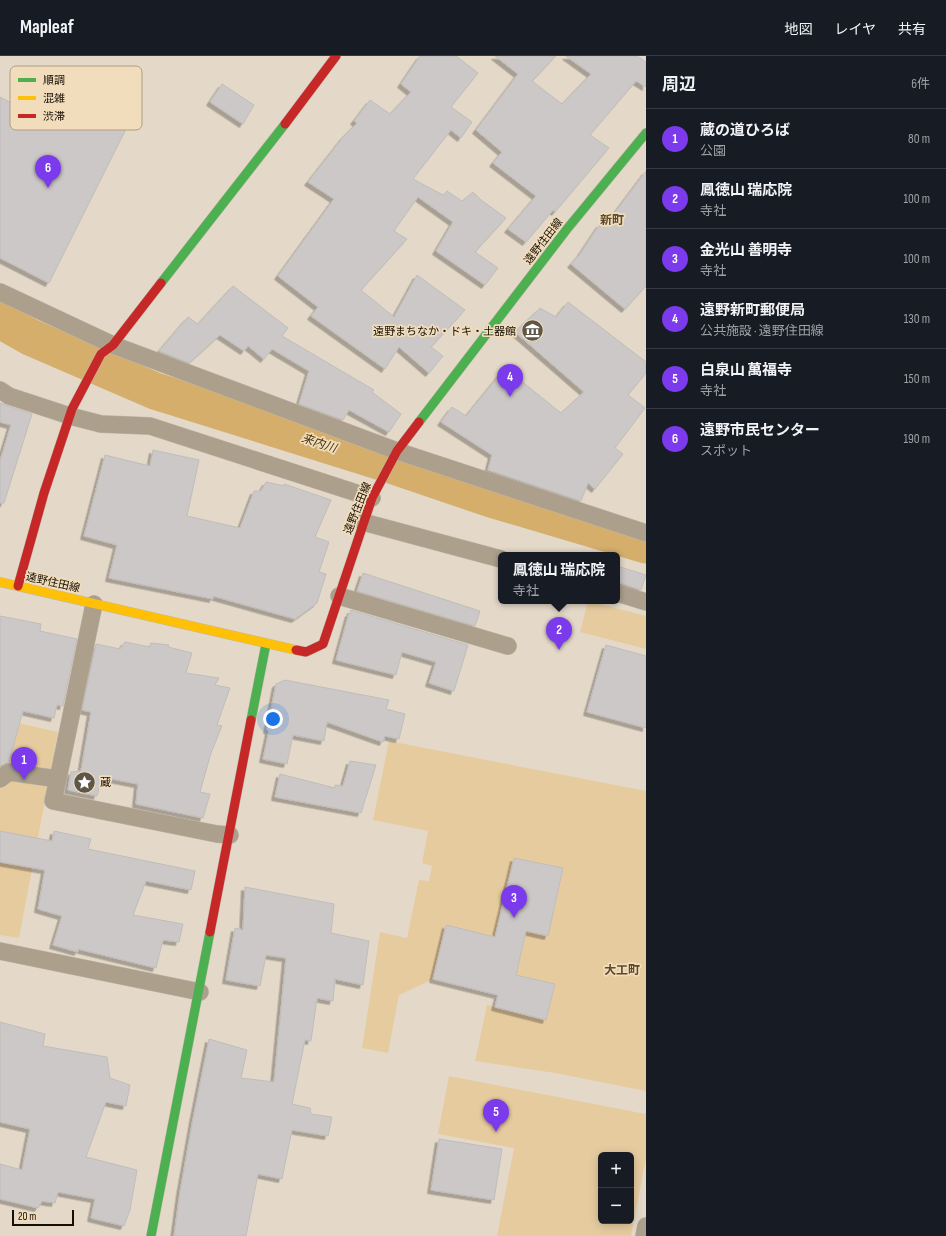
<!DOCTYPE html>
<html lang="ja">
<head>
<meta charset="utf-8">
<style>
	:root { --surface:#171b24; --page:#20242c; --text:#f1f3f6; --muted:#9ea1a6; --line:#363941; --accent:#7c3aed }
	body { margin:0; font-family:"Sofia Sans Condensed","Noto Sans JP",sans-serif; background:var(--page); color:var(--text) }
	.controls { position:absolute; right:12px; bottom:12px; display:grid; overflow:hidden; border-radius:6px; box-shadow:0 2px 10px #0003 }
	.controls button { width:36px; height:36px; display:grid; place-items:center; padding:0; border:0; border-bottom:1px solid var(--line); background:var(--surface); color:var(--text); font:20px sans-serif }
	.scale { position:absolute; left:12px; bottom:10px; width:62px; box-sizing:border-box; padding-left:4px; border:2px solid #160f04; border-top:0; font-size:11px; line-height:14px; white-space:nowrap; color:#160f04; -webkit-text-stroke:3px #f1dcbb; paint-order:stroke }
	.you { position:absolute; left:273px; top:663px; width:14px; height:14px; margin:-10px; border:3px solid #fff; border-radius:50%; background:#1a73e8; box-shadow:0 0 0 6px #1a73e833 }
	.badge { display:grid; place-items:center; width:26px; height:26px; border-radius:50%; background:var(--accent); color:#fff; font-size:13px; font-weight:700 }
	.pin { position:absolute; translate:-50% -33px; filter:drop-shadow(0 1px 2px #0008) }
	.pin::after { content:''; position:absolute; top:21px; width:14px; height:12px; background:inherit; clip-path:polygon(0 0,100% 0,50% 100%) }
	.popup { position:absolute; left:498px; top:496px; width:122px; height:52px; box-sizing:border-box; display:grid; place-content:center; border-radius:6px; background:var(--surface); filter:drop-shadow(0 1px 3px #0005); font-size:13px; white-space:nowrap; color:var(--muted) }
	.popup b { font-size:15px; color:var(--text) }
	.popup::after { content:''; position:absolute; left:50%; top:100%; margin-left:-8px; border:8px solid transparent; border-top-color:var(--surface) }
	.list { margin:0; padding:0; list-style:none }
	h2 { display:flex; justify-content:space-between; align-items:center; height:52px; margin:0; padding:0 16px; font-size:17px }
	h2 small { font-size:13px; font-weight:400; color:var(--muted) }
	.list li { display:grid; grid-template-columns:26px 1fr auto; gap:12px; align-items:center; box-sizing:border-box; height:60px; padding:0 16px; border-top:1px solid var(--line) }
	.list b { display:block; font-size:15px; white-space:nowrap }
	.list p { margin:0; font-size:13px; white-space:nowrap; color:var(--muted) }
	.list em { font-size:13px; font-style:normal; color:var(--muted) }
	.map { position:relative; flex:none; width:646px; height:1180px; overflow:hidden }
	header { display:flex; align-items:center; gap:24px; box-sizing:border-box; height:56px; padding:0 20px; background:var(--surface); border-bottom:1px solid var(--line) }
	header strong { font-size:19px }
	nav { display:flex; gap:22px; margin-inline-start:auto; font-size:14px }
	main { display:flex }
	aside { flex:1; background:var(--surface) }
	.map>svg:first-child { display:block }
	.green { fill:#e6cb9f; fill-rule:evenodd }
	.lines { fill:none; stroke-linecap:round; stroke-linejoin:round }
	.river { stroke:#d4ae6a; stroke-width:37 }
	.building { fill:#ccc8c7; stroke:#c0bcbb; filter:url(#shadow) }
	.street-casing { stroke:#c1b8ab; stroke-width:18 }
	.fast-casing { stroke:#c1b8ab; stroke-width:10 }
	.slow-casing { stroke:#c1b8ab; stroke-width:10 }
	.jam-casing { stroke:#c1b8ab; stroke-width:10 }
	.street { stroke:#aca08d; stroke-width:17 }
	.fast { stroke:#4caf50; stroke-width:9 }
	.slow { stroke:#ffc107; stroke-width:9 }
	.jam { stroke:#c62828; stroke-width:9 }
	.labels { text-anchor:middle; stroke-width:3.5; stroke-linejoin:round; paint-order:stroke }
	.street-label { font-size:11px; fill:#160f04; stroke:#f1dcbb }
	.poi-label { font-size:11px; fill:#160f04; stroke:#f1dcbb; text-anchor:end }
	.neighbourhood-label { font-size:12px; font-weight:bold; fill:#5d4b2e; stroke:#f1dcbb }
	.water-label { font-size:12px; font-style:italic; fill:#48340d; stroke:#f1dcbb }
	.key { fill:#f1dcbb; stroke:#af9e84; stroke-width:1 }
	.key-label { font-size:11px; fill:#160f04 }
</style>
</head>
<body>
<header>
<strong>Mapleaf</strong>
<nav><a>地図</a><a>レイヤ</a><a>共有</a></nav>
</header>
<main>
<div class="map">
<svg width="646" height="1180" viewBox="0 0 646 1180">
	<defs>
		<filter id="shadow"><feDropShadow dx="-3.5" dy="3.5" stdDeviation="0" flood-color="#0004"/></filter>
	</defs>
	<rect width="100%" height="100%" fill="#e4d9c8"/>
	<g class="green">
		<path d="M588,545L646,560V593L580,576Z"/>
		<path d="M0,663L58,676L19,882L0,879Z"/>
		<path d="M389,685L646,735V1035L555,1017L475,1005L487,949L546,964L555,928L516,919L526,875L548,880L563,812L514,802L495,881L446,869L433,923L399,939L388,997L362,992L380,876L407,882L419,824L429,825L432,810L422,807L428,775L373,764Z"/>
		<path d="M449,1020L646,1058V1102L631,1180H497L514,1092L438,1078ZM601,1099H631V1165H601Z"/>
	</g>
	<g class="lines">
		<path class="river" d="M0,264L30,281L155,335L385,407L491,443L646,489"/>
	</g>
	<g class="building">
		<path d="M420,0H456L478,17L451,51L472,66L461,82L451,74L413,123L443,139L447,135L462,145L473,136L481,144L506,162L475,196L498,212L485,229L436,195L453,166L418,141L394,175L407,183L361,234L394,261L417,219L465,254L431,291L443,300L429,317L399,291L385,313L311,260L318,251L278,220L334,143L308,126L344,80L357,67L354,65L370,44L390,58L411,36L401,28Z"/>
		<path d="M495,0H556L532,25L562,48L591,18L566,0H637L646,6V31L636,25L590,79L609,92L555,156L553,154L526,186L508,173L536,140L493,107L502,96L476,74L518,18Z"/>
		<path d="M222,28L254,49L243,68L210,46Z"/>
		<path d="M86,38L132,61L49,227L0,202V41L35,59Z"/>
		<path d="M646,115V230L625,253L571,208L580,198L600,168L604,171Z"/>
		<path d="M233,230L288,272L282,280L374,334L372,336L401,358L389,376L349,354L343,364L299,348L309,315L272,293L264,303L248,290L244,295L220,279L189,307L159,295L188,261L198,268Z"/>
		<path d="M568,246L646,306V317L628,339L645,352L615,392L623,398L595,433L588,427L581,445L488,414L492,399L441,366L452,351L466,360L505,312L561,357L584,336L515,276L540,252L556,261Z"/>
		<path d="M0,347L32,358L4,447H0V405L11,369L0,366Z"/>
		<path d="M153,394L199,404L187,460L240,472L254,435H261L266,426L284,430V428L331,444L315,481L329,486L319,516L326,518L317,547L295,563L213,540V543L109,522L117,489L84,480L105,399L150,410Z"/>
		<path d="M617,510L646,519L641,534L617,526Z"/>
		<path d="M363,517L480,555L475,570L357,535Z"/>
		<path d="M351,554L468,589L454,635L429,627L436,606L402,596L396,619L336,604L349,557L350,558Z"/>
		<path d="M0,560L41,568L40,575L77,583L63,650L57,649L54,662L23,655L9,706L0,710Z"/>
		<path d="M125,586L150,591L151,587L169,589L168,591L192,597L186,617L219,622L215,629L230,632L217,669L222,670L211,697L200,736L210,738L203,762L136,748L138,728L102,721L97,740L68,734L71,716L81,715L91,656L82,654L96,588L120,593Z"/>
		<path d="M606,589L646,600V672L587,656Z"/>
		<path d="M285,624L389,644L386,653L405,658L399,683L385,680L383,686L327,666L324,685L293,679L287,708L263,703L269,675L267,674L276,628Z"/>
		<path d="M350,705L376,709L361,757L275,741L280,718L335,732V729L343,730Z"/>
		<path d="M0,775L52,785L54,775L91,783L88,793L195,815L191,834L146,825L133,859L183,868L179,886L163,884L156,912L78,893V896L53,889L62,860L38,853L45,814L0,806Z"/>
		<path d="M514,802L563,812L548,880L526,875L516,919L555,928L546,964L495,951L498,939L433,923L446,869L495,881Z"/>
		<path d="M245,831L334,848L331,877L369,885L363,929L335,923L333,945L317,942L311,985L305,984L292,1048L310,1052L311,1058L332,1061L328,1080L292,1074L282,1123L258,1118L246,1180H174L180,1136L193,1063L209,983L247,994L241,1022L274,1026L286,902L266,899L260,930L226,924L235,872L243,874Z"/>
		<path d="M0,966L45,978L43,990L107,1001L110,1022L130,1029L126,1050L106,1046L86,1101L137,1114L130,1154L124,1170L91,1162L95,1143L58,1136L55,1147L42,1145L38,1152L0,1143V1108L22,1114L30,1073L0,1066Z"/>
		<path d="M439,1083L502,1093L494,1144L431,1134Z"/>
	</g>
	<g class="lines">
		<defs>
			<g id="street">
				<path d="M0,236L113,289L397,395L646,477"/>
				<path d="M0,334L9,340L70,360L101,368L150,370L372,442"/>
				<path d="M363,466L501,503"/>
				<path d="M617,537L646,546"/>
				<path d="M339,540L508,590"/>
				<path d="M0,723L9,716L58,723L94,548"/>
				<path d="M58,723L53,745L217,778L230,779"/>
				<path d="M0,895L200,936"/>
				<path d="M644,1180L646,1170"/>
			</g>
			<g id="fast">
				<path d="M161,227L285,68"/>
				<path d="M419,366L567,173L646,77"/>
				<path d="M251,664L266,588"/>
				<path d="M151,1180L210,876"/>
			</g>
			<path id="slow" d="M0,526L296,594"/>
			<g id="jam">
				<path d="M285,68L336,0"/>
				<path d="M18,530L44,437L72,353L101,298L113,289L161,227"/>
				<path d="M296,594L306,596L323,588L372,442L397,395L419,366"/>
				<path d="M210,876L251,664"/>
			</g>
		</defs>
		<use href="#street" class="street-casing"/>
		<use href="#fast" class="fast-casing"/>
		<use href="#slow" class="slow-casing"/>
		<use href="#jam" class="jam-casing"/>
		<use href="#street" class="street"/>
		<use href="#fast" class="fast"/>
		<use href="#slow" class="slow"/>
		<use href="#jam" class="jam"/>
	</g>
	<defs>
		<symbol id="museum-disc" viewBox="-11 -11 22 22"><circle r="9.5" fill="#5e5649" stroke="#f1dcbb"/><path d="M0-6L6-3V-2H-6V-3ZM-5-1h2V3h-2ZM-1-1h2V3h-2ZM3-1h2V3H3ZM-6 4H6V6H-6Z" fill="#fff"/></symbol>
		<symbol id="sight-disc" viewBox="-11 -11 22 22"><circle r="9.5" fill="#5e5649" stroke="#f1dcbb"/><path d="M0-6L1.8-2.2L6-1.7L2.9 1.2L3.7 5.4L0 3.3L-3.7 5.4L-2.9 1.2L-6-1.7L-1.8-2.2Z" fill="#fff"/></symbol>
	</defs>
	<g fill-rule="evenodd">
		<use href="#museum-disc" x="520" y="262" width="25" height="25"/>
		<use href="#sight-disc" x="72" y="714" width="25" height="25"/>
	</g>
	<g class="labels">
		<g class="street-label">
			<text transform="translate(543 185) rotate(-52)" y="4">遠野住田線</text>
			<text transform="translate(357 452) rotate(-68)" y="4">遠野住田線</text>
			<text transform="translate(53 526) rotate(13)" y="4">遠野住田線</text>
		</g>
		<g class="poi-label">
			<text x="516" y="279">遠野まちなか・ドキ・土器館</text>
			<text x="100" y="730" text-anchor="start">蔵</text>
		</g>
		<g class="neighbourhood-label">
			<text x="612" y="168">新町</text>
			<text x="622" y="918">大工町</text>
		</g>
		<g class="water-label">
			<text transform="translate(319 387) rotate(18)" y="4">来内川</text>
		</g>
	</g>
	<rect x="10" y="10" width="132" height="64" rx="6" class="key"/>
	<rect x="18" y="22" width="18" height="4" fill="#4caf50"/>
	<rect x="18" y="40" width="18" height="4" fill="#ffc107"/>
	<rect x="18" y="58" width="18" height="4" fill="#c62828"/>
	<g class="key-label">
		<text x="43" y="28">順調</text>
		<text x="43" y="46">混雑</text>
		<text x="43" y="64">渋滞</text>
	</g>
</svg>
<div class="controls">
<button>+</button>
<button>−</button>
</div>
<div class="scale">20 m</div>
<div class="you"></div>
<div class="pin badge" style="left:24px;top:724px">1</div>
<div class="pin badge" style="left:559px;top:594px">2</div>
<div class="popup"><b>鳳徳山 瑞応院</b>寺社</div>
<div class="pin badge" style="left:514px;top:862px">3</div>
<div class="pin badge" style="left:510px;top:341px">4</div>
<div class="pin badge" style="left:496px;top:1076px">5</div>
<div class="pin badge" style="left:48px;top:132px">6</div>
</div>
<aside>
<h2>周辺<small>6件</small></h2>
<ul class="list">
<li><span class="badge">1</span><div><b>蔵の道ひろば</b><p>公園</p></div><em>80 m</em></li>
<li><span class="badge">2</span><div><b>鳳徳山 瑞応院</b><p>寺社</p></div><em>100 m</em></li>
<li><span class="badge">3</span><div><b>金光山 善明寺</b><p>寺社</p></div><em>100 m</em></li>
<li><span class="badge">4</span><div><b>遠野新町郵便局</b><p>公共施設 · 遠野住田線</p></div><em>130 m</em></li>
<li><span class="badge">5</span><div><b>白泉山 萬福寺</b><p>寺社</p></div><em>150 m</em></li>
<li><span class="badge">6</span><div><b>遠野市民センター</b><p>スポット</p></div><em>190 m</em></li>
</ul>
</aside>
</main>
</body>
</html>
